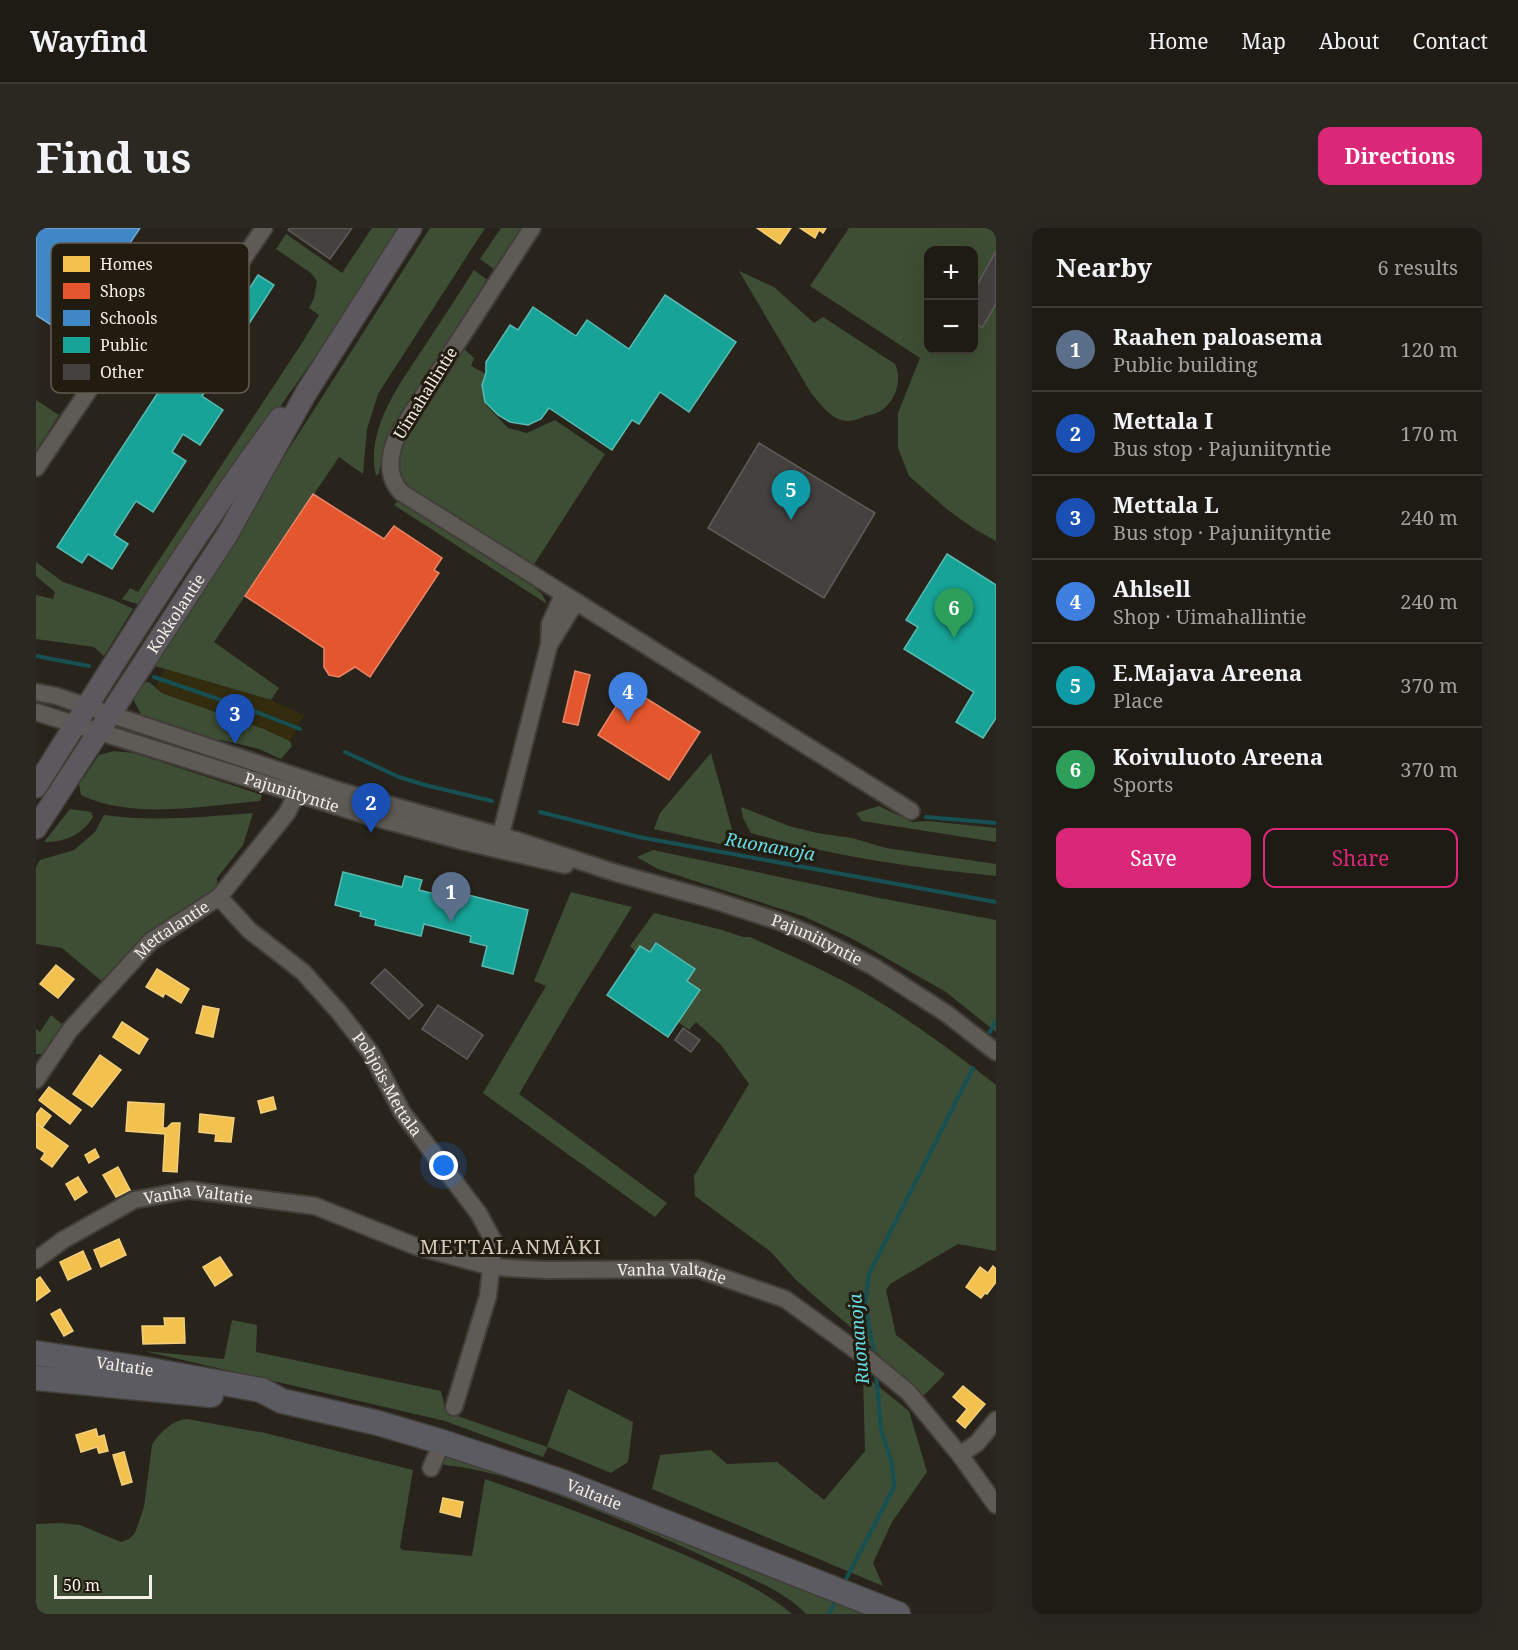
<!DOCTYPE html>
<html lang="en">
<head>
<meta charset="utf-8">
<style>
	:root { --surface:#1e1b15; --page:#2b2822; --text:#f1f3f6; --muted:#a1a1a0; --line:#3c3934; --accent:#db2777 }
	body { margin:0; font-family:"Noto Serif",serif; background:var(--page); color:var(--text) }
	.controls { position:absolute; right:18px; top:18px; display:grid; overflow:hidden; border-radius:12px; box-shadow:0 6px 24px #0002 }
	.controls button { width:54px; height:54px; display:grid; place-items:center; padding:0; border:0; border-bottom:2px solid var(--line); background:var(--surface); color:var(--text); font:30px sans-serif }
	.scale { position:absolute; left:18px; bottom:15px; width:98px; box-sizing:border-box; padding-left:6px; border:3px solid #f4efe7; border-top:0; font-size:16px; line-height:21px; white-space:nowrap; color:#f4efe7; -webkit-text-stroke:4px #221b0f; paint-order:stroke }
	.you { position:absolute; left:408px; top:938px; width:21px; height:21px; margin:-15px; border:4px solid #fff; border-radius:50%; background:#1a73e8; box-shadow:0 0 0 9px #1a73e833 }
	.badge { display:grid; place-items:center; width:39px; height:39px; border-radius:50%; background:var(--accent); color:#fff; font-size:20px; font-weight:700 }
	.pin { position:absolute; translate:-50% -50px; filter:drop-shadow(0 2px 3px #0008) }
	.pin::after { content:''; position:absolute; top:32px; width:21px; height:18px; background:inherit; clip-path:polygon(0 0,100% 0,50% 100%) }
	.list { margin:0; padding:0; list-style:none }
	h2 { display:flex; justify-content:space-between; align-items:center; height:78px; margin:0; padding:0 24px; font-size:26px }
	h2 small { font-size:20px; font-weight:400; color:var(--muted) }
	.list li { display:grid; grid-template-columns:39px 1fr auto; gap:18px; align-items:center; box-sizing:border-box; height:84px; padding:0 24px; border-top:2px solid var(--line) }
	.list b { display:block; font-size:22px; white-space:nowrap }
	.list p { margin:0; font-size:20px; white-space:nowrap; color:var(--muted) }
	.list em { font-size:20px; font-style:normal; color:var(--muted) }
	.actions { display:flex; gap:12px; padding:18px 24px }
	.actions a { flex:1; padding:14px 0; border:2px solid var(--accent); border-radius:12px; text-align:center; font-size:21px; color:var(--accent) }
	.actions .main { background:var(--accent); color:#fff }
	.map { position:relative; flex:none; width:960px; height:1386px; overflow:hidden; border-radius:12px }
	header { display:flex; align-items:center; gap:36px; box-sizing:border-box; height:84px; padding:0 30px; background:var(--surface); border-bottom:2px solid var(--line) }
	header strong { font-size:28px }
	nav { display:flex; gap:33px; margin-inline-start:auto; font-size:21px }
	.intro { display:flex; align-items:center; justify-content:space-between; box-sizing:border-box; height:144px; padding:0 36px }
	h1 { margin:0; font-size:42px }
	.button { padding:15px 27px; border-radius:12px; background:var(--accent); color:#fff; font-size:21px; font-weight:700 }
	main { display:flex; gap:36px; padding:0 36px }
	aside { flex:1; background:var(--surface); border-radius:12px; box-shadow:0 6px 24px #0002 }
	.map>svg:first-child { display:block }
	.green { fill:#3e4e34; fill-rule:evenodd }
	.sand { fill:#332c0e }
	.homes { fill:#f2c14e; stroke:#f3cf7c; stroke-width:1.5 }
	.shops { fill:#e4572e; stroke:#e98566; stroke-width:1.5 }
	.schools { fill:#3f88c5; stroke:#75a7cf; stroke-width:1.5 }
	.public { fill:#17a398; stroke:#59bab0; stroke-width:1.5 }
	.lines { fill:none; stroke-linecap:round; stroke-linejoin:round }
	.stream { stroke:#165053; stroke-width:4 }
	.building { fill:#44413f; stroke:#605c5b; stroke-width:1.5 }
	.minor-casing { stroke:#413e38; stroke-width:20 }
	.major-casing { stroke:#413e38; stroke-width:24 }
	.highway-casing { stroke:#413e38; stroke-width:27 }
	.minor { stroke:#5e5a55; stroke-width:16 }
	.major { stroke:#5b595d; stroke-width:21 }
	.highway { stroke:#5c5b62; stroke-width:24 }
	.labels { text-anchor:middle; stroke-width:6; stroke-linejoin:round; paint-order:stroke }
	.street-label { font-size:16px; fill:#f4efe7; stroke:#221b0f }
	.water-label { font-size:18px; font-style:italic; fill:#65dbe5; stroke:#221b0f }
	.quarter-label { font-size:20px; letter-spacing:1.5px; fill:#d4caba; stroke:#221b0f }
	.key { fill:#221b0f; stroke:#615b50; stroke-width:1.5 }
	.key-label { font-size:16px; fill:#f4efe7 }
</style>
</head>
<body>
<header>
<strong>Wayfind</strong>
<nav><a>Home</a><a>Map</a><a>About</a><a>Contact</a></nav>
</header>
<div class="intro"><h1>Find us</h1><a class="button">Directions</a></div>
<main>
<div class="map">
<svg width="960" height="1386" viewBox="0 0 960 1386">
	<rect width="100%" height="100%" fill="#28241c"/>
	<g class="green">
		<path d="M336,0H364L296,105L104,377L86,371L94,360L102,364L266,115L283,87L273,80L278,70L281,53L275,45L240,21L250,6L306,45Z"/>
		<path d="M394,0H449L342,166L331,201L327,246L303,229L178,414L243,460L235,472L115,437Z"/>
		<path d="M465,0H486L459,42L444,31Z"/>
		<path d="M813,0H960V313L940,302L912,282L873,248L862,220V185L884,130L774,58ZM892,22H938V122H892Z"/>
		<path d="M438,42L450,51L448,60L349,212L343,245L340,248C329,199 365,155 390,116C406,92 422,67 438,42Z"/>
		<path d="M703,43L738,59L778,95L787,89L859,136C867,152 859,175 843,184C838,186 833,187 829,188C820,192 812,195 802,191C791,186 783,174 775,165Z"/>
		<path d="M428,121L438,130L435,138L450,146V177L472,200L491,205L519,192L569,226L497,338L372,261C370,257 366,253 364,249C351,216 409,148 428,121Z"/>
		<path d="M0,172L23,187L0,223Z"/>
		<path d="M361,274L368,277L498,359L506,366L511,376L358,277Z"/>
		<path d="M0,334L27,354L76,371L97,381L68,428L58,419L0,411V367L17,371L19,364L0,348Z"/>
		<path d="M113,454L126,465L228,501L254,513L256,518L245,531L223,521L186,512L170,511L117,495L105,486L97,471L102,456Z"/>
		<path d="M78,523L98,525L226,567L224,573C168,578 97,592 45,567L43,556L63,527Z"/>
		<path d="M675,525L697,605L693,618L618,601L624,585Z"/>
		<path d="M843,578L876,594L892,593L960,600V614L826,593L820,585Z"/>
		<path d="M705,579L753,598L781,605L816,610L850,620L960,636V648C878,640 794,628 715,605L707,590Z"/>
		<path d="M34,581L55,584L57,589C46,607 29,614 8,614Z"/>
		<path d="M217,585L207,617L181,650V664L68,755L26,720L0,716V639L4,632L38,622L59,604L68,587C116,594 167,589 217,585Z"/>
		<path d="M617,622L843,670L960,692V804L910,764L815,710L767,688L622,641L601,629Z"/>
		<path d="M535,664L596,679L540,769L483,866L631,975L619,989L447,865L510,758L498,753Z"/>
		<path d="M618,685L686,702L707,709H714C755,728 798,746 837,770C880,796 920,826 960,857V1023L922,1016L854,1056L850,1062L860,1107L909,1146L884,1171L826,1109L760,1052L735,1024L659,968L658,948L713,856L685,817L660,794L653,802L642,794L651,753L658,741L621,715L614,724L604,718L600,724L594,718Z"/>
		<path d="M15,787L28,798L8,826H0V801L4,804Z"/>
		<path d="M196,1092L221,1097L220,1124L405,1163L410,1184L511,1219L532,1161L597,1194L592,1234L575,1245L512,1219L507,1229L409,1193L108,1123L188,1131Z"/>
		<path d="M827,1146L873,1183L891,1244L856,1294L837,1335L847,1358L616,1261L624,1227L675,1222L691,1236L741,1234L788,1272L829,1223Z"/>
		<path d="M151,1191L229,1205L377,1242L364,1319L366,1322L436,1328L449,1251C520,1276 591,1301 660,1332C693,1347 728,1362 756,1386H0V1296L26,1295L44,1297L85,1314L93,1311L99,1305L108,1279L116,1217C122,1206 138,1191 151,1191Z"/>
		<path d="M406,1228L506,1258L834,1386H770C747,1362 713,1350 684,1336C638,1314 592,1295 545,1276C501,1259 457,1242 409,1237L404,1234Z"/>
	</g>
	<path class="sand" d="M129,441L235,472L268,487L254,513L228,501L126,465L119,459Z"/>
	<g class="homes">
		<path d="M721,0H755L744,16Z"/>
		<path d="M764,0H790L787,5L783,2L779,10Z"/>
		<path d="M20,737L38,751L22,770L4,756Z"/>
		<path d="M121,741L153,761L145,775L129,765L127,769L110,759Z"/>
		<path d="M167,778L183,781L177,809L160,805Z"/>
		<path d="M86,794L112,811L103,826L77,809Z"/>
		<path d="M64,827L85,842L56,879L37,866Z"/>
		<path d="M13,859L45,882L34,896L3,872Z"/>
		<path d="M237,869L240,881L225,885L222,873Z"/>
		<path d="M92,874L128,876L127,900H131L136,895H144L141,944L127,943L129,906L90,903Z"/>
		<path d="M5,880L15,888L6,900L0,895V887Z"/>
		<path d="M164,886L198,890L195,914L179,913L180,906L163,904Z"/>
		<path d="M0,895L32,918L16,939L5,931L9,925L0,919Z"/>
		<path d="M59,921L63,929L53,935L49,927Z"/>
		<path d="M82,939L94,962L80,969L67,947Z"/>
		<path d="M42,949L51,964L39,972L30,956Z"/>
		<path d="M83,1011L90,1027L65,1039L58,1022Z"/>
		<path d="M47,1023L55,1041L32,1052L24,1034Z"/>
		<path d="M184,1029L196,1047L179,1058L167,1039Z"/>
		<path d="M957,1038L960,1041V1054L951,1066L949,1065L945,1070L930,1059L944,1039L952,1045Z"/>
		<path d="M4,1049L14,1063L0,1073V1052Z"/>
		<path d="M24,1081L37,1103L28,1108L15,1086Z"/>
		<path d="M128,1090H148L149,1115L107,1116L106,1098H129Z"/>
		<path d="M927,1158L949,1176L929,1200L921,1193L931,1181L917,1169Z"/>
		<path d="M60,1201L62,1209L68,1207L72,1223L63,1225L61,1219L45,1224L40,1207Z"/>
		<path d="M88,1224L96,1254L86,1257L77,1227Z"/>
		<path d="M407,1270L427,1274L424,1289L404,1284Z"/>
	</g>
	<g class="shops">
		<path d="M277,266L348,311L358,298L406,330L398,342L403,345L334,449L319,439L303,449L293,447L288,439V420L209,368Z"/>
		<path d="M539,443L554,447L542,497L527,494Z"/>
		<path d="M592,459L664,504L633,552L562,507Z"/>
	</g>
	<path class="schools" d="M0,0H104L65,59L51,50L34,77L43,83L29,106L0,87Z"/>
	<g class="public">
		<path d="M222,47L238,57L166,168L187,182L164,217L147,206L136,224L150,233L117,284L100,273L78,307L92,316L76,341L52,326L46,335L21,319L142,134L159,145Z"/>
		<path d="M629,67L700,114L653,184L624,164L603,196L596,192L576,222L513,180L505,191L492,197L474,194L462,187L449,174L446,157L450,145V134L474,97L482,102L497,79L540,108L551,92L593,121Z"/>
		<path d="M911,326L960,357V490L947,510L920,494L938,464L868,421L882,399L870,392Z"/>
		<path d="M307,644L366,659L369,648L386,652L383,662L430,674L432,667L492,682L477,746L446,738L451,718L434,714L435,708L388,696L385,708L339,697L340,692L324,688L325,684L299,677Z"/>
		<path d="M620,715L659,741L651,753L664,762L632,809L571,767L604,718L614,724Z"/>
	</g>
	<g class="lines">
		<g class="stream">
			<path d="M0,428L53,438"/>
			<path d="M118,449L223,485L264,501"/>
			<path d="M309,524L363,549L389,557L456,573"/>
			<path d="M504,584L603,609L960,674"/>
			<path d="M890,589L960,595"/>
			<path d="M954,804L960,793"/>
			<path d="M839,1129L829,1077L833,1046L937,840"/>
			<path d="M808,1355L858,1259L856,1236L845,1202L840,1145"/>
			<path d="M793,1386L799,1374"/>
		</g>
	</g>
	<g class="building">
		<path d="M254,0H316L294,31L252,2Z"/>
		<path d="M960,23V76L946,100L938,95V63Z"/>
		<path d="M723,215L839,285L788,370L672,300Z"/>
		<path d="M349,741L387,777L373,791L335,755Z"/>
		<path d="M402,777L447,807L431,831L386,801Z"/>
		<path d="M647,800L664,812L655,824L639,812Z"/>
	</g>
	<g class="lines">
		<defs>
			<g id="minor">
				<path d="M496,0L361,208C353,227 350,249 366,265L875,583"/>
				<path d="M0,240L78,125L116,100L152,85L178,70L192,53L228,0"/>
				<path d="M513,417L539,375"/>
				<path id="s1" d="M0,464L20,468L307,564L483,613L580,645L674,671L742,693L776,707L838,739L911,786L960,824"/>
				<path id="s2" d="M0,484L329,587L430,614L529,637"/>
				<path d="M462,618L513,417L514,396L527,367"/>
				<path id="s3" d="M183,669L213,702L267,744L303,784L335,825L366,884L443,986L458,1014L452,1068L418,1179"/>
				<path id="s4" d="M0,852L34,802L115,713L183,669L251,585L265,557"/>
				<path id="s5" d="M0,1032L27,1012L98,972L153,962L279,978L379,1018L456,1039L510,1042L662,1041L749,1071L832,1131L872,1164L924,1227L960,1277"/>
				<path d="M924,1227L941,1215L960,1192"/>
				<path d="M395,1240L406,1214"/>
			</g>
			<g id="major">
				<path d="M0,559C78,435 157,308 244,190"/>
				<path id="s6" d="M0,600L191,307L270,165L375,0"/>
			</g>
			<g id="highway">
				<path id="s7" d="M0,1125L103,1140L225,1162L246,1173L342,1195L406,1214L527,1254L862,1386"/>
				<path d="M0,1150L175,1167"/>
			</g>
		</defs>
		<use href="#minor" class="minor-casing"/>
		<use href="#major" class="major-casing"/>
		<use href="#highway" class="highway-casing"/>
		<use href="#minor" class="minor"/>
		<use href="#major" class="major"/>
		<use href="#highway" class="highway"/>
	</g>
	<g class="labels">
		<g class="street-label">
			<text transform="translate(389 165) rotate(-58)" y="6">Uimahallintie</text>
			<text dy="6" stroke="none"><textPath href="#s6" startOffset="256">Kokkolantie</textPath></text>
			<text dy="6" stroke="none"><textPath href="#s2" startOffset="268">Pajuniityntie</textPath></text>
			<text dy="6" stroke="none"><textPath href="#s4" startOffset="204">Mettalantie</textPath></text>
			<text dy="6" stroke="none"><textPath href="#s1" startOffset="820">Pajuniityntie</textPath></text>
			<text dy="6" stroke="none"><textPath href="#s3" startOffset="254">Pohjois-Mettala</textPath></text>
			<text dy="6" stroke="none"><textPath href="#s5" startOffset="180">Vanha Valtatie</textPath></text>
			<text dy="6" stroke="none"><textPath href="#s5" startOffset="666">Vanha Valtatie</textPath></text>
			<text dy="6" stroke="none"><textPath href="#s7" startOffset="90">Valtatie</textPath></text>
			<text dy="6" stroke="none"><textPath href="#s7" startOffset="578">Valtatie</textPath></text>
		</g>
		<g class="water-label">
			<text transform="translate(734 619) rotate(10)" y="6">Ruonanoja</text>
			<text transform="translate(823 1111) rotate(-95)" y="6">Ruonanoja</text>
		</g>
		<g class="quarter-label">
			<text x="475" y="1026">METTALANMÄKI</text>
		</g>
	</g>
	<rect x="15" y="15" width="198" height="150" rx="9" class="key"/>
	<rect x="27" y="28" width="27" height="16" fill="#f2c14e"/>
	<rect x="27" y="55" width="27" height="16" fill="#e4572e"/>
	<rect x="27" y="82" width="27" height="16" fill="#3f88c5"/>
	<rect x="27" y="109" width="27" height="16" fill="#17a398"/>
	<rect x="27" y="136" width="27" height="16" fill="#44413f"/>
	<g class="key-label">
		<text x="64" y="42">Homes</text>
		<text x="64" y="69">Shops</text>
		<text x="64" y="96">Schools</text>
		<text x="64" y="123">Public</text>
		<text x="64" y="150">Other</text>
	</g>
</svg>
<div class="controls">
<button>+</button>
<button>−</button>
</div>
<div class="scale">50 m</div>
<div class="you"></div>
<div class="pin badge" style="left:415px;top:694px;background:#5c6f8a">1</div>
<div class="pin badge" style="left:335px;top:605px;background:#1a4fb4">2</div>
<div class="pin badge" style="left:199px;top:516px;background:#1a4fb4">3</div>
<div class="pin badge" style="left:592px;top:494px;background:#3f7fe0">4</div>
<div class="pin badge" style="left:755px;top:292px;background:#0f9aa8">5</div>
<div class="pin badge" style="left:918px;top:410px;background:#2e9e5b">6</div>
</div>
<aside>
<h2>Nearby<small>6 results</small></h2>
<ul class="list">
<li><span class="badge" style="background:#5c6f8a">1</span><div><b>Raahen paloasema</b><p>Public building</p></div><em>120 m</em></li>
<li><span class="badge" style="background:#1a4fb4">2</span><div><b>Mettala I</b><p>Bus stop · Pajuniityntie</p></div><em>170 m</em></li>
<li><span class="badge" style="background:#1a4fb4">3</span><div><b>Mettala L</b><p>Bus stop · Pajuniityntie</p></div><em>240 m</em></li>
<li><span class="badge" style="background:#3f7fe0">4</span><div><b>Ahlsell</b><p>Shop · Uimahallintie</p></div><em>240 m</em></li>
<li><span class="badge" style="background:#0f9aa8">5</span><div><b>E.Majava Areena</b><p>Place</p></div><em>370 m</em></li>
<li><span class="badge" style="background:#2e9e5b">6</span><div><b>Koivuluoto Areena</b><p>Sports</p></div><em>370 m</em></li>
</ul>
<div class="actions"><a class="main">Save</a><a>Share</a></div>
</aside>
</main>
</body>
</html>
